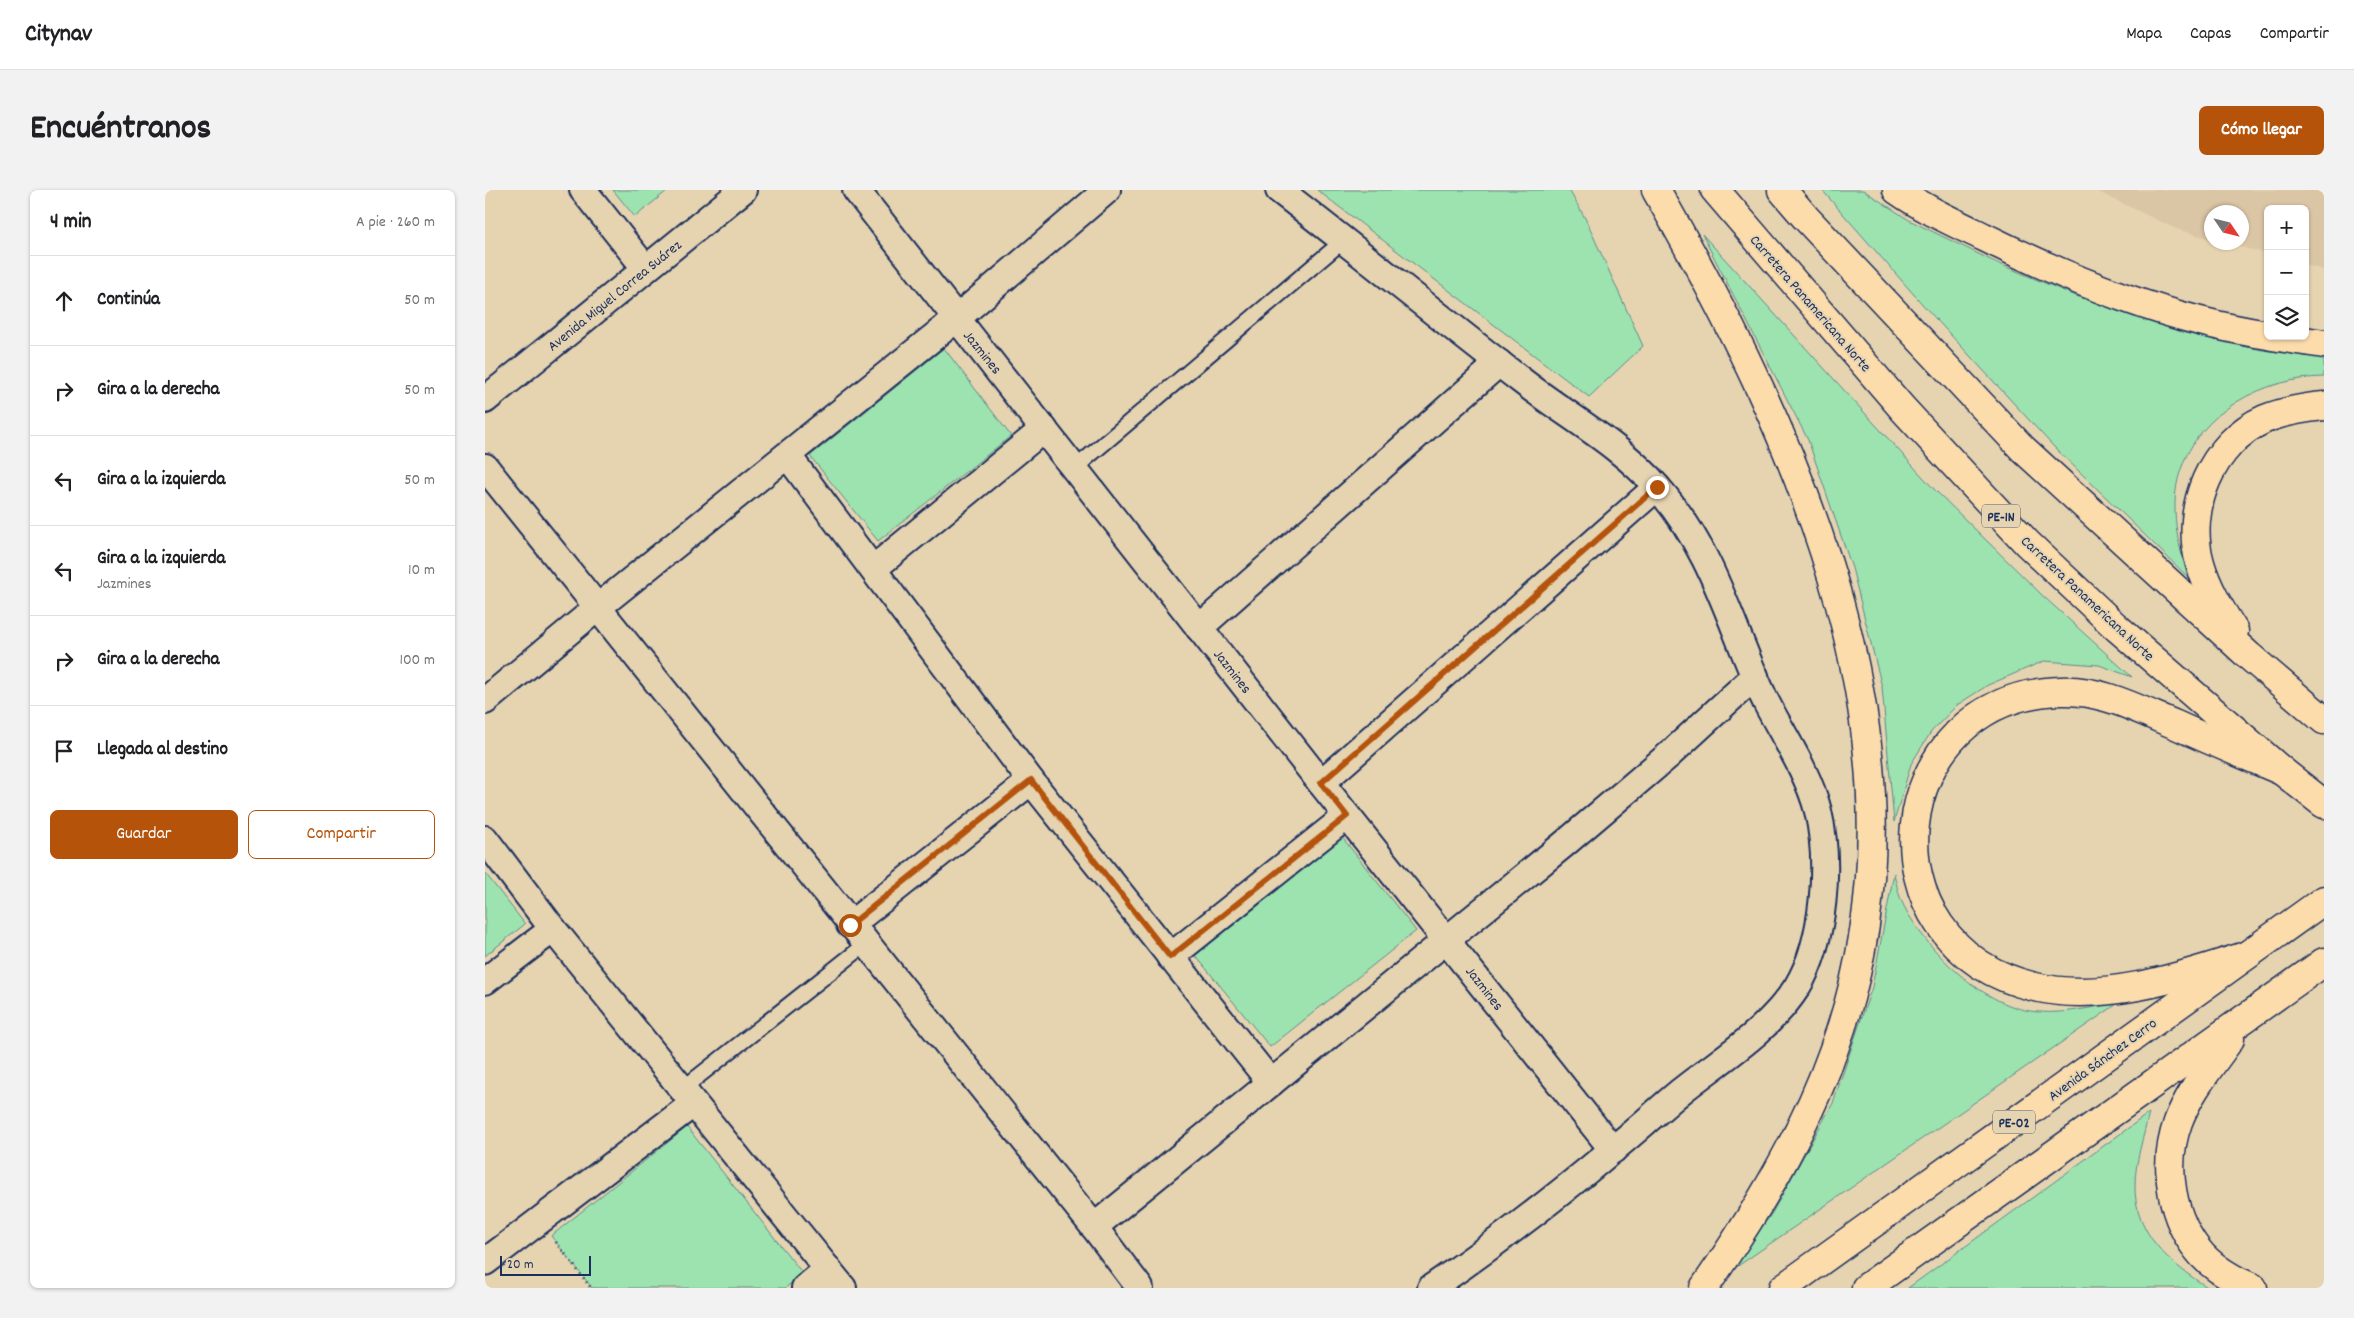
<!DOCTYPE html>
<html lang="es">
<head>
<meta charset="utf-8">
<style>
	:root { --surface:#fff; --page:#f2f2f2; --text:#202124; --muted:#757577; --line:#e0e0e0; --accent:#b45309 }
	body { margin:0; font-family:Dekko,sans-serif; background:var(--page); color:var(--text) }
	.controls { position:absolute; right:15px; top:15px; display:grid; overflow:hidden; border-radius:8px; box-shadow:0 1px 4px #0004 }
	.controls button { width:45px; height:45px; display:grid; place-items:center; padding:0; border:0; border-bottom:1px solid var(--line); background:var(--surface); color:var(--text); font:25px sans-serif }
	.compass { position:absolute; left:1719px; top:15px; width:45px; height:45px; border-radius:50%; background:var(--surface); box-shadow:0 1px 4px #0004; rotate:125deg }
	.scale { position:absolute; left:15px; bottom:12px; width:91px; box-sizing:border-box; padding-left:5px; border:2px solid #1b2f5e; border-top:0; font-size:14px; line-height:18px; white-space:nowrap; color:#1b2f5e; -webkit-text-stroke:4px #e6d4b1; paint-order:stroke }
	.stop { position:absolute; width:15px; height:15px; margin:-11px; border:4px solid #b45309; border-radius:50%; background:#fff }
	.stop.end { background:#b45309; border-color:#fff; box-shadow:0 1px 5px #0008 }
	.list { margin:0; padding:0; list-style:none }
	h2 { display:flex; justify-content:space-between; align-items:center; height:65px; margin:0; padding:0 20px; font-size:21px }
	h2 small { font-size:16px; font-weight:400; color:var(--muted) }
	.list li { display:grid; grid-template-columns:32px 1fr auto; gap:15px; align-items:center; box-sizing:border-box; height:90px; padding:0 20px; border-top:1px solid var(--line) }
	.list b { display:block; font-size:19px; white-space:nowrap }
	.list p { margin:0; font-size:16px; white-space:nowrap; color:var(--muted) }
	.list em { font-size:16px; font-style:normal; color:var(--muted) }
	.actions { display:flex; gap:10px; padding:15px 20px }
	.actions a { flex:1; padding:11px 0; border:1px solid var(--accent); border-radius:8px; text-align:center; font-size:18px; color:var(--accent) }
	.actions .main { background:var(--accent); color:#fff }
	.icon { flex:none; width:28px; height:28px; fill:none; stroke:currentColor; stroke-width:2; stroke-linecap:round; stroke-linejoin:round }
	.map { position:relative; flex:none; width:1839px; height:1098px; overflow:hidden; border-radius:8px }
	header { display:flex; align-items:center; gap:30px; box-sizing:border-box; height:70px; padding:0 25px; background:var(--surface); border-bottom:1px solid var(--line) }
	header strong { font-size:24px }
	nav { display:flex; gap:28px; margin-inline-start:auto; font-size:18px }
	.intro { display:flex; align-items:center; justify-content:space-between; box-sizing:border-box; height:120px; padding:0 30px }
	h1 { margin:0; font-size:35px }
	.button { padding:12px 22px; border-radius:8px; background:var(--accent); color:#fff; font-size:18px; font-weight:700 }
	main { display:flex; gap:30px; padding:0 30px }
	aside { flex:1; background:var(--surface); border-radius:8px; box-shadow:0 1px 4px #0004 }
	.map>svg:first-child { display:block }
	.built { fill:#dac5a5 }
	.green { fill:#9de3b0; stroke:#5c8987 }
	.lines { fill:none; stroke-linecap:round; stroke-linejoin:round }
	.lane-casing { stroke:#1b2f5e; stroke-width:18 }
	.street-casing { stroke:#1b2f5e; stroke-width:30 }
	.highway-casing { stroke:#1b2f5e; stroke-width:31 }
	.path { stroke:#1b2f5e; stroke-width:3; stroke-dasharray:1 4; stroke-linecap:butt }
	.lane { stroke:#e6d4b1; stroke-width:14 }
	.street { stroke:#e6d4b1; stroke-width:26 }
	.highway { stroke:#fddcac; stroke-width:28 }
	.route { stroke:#b45309; stroke-width:6 }
	.labels { text-anchor:middle; stroke-width:4; stroke-linejoin:round; paint-order:stroke }
	.shield { fill:#e6d4b1; stroke:#586077; stroke-width:1 }
	.shield-label { font-size:14px; font-weight:bold; fill:#1b2f5e }
	.street-label { font-size:15px; fill:#1b2f5e; stroke:#e6d4b1 }
</style>
</head>
<body>
<header>
<strong>Citynav</strong>
<nav><a>Mapa</a><a>Capas</a><a>Compartir</a></nav>
</header>
<div class="intro"><h1>Encuéntranos</h1><a class="button">Cómo llegar</a></div>
<main>
<aside>
<h2>4 min<small>A pie · 260 m</small></h2>
<ul class="list">
<li><svg class="icon" aria-label="ahead" viewBox="0 0 24 24"><path d="M12 20V5M6 11l6-6 6 6"/></svg><div><b>Continúa</b></div><em>50 m</em></li>
<li><svg class="icon" aria-label="right" viewBox="0 0 24 24"><path d="M7 20v-9h11M14 6l5 5-5 5"/></svg><div><b>Gira a la derecha</b></div><em>50 m</em></li>
<li><svg class="icon" aria-label="left" viewBox="0 0 24 24"><path d="M17 20v-9H6M10 6l-5 5 5 5"/></svg><div><b>Gira a la izquierda</b></div><em>50 m</em></li>
<li><svg class="icon" aria-label="left" viewBox="0 0 24 24"><path d="M17 20v-9H6M10 6l-5 5 5 5"/></svg><div><b>Gira a la izquierda</b><p>Jazmines</p></div><em>10 m</em></li>
<li><svg class="icon" aria-label="right" viewBox="0 0 24 24"><path d="M7 20v-9h11M14 6l5 5-5 5"/></svg><div><b>Gira a la derecha</b></div><em>100 m</em></li>
<li><svg class="icon" aria-label="arrive" viewBox="0 0 24 24"><path d="M6 21V4h12l-3 4 3 4H6"/></svg><div><b>Llegada al destino</b></div></li>
</ul>
<div class="actions"><a class="main">Guardar</a><a>Compartir</a></div>
</aside>
<div class="map">
<svg width="1839" height="1098" viewBox="0 0 1839 1098">
	<rect width="100%" height="100%" fill="#e6d4b1"/>
	<filter id="ink" filterUnits="userSpaceOnUse"><feTurbulence type="fractalNoise" baseFrequency=".02" numOctaves="2"/><feDisplacementMap in="SourceGraphic" scale="10" xChannelSelector="R" yChannelSelector="G"/><feConvolveMatrix kernelMatrix="1 2 1 2 8 2 1 2 1" color-interpolation-filters="sRGB"/></filter>
	<g filter="url(#ink)">
		<path class="built" d="M1609,0H1839V80L1820,75V19H1783V64L1740,53L1756,52V22H1726V49L1691,39Z"/>
		<g class="green">
			<path d="M128,0H183L150,27Z"/>
			<path d="M832,0H1084L1100,28L1158,156L1104,207Z"/>
			<path d="M1337,0H1378L1424,30L1512,73L1591,106L1700,143L1777,160L1839,168V187C1779,188 1714,221 1695,282C1684,317 1693,354 1703,387L1568,256L1439,116Z"/>
			<path d="M1217,44L1448,298L1558,406L1647,487L1614,475L1559,471L1503,495L1472,515L1446,542L1426,574L1409,632L1397,497L1367,378L1323,250Z"/>
			<path d="M459,158L526,246L393,351L325,266Z"/>
			<path d="M856,646L931,741L785,857L710,765Z"/>
			<path d="M0,683L40,734L0,766Z"/>
			<path d="M1409,683C1411,692 1413,703 1417,712C1439,759 1501,820 1555,822C1582,824 1608,817 1635,812L1247,1080L1287,1023L1348,913L1387,797Z"/>
			<path d="M1664,923C1659,946 1650,971 1650,995C1649,1044 1686,1075 1724,1098H1423Z"/>
			<path d="M202,937L318,1084L300,1098H107L66,1046Z"/>
		</g>
		<g class="lines">
			<defs>
				<g id="lane">
					<path d="M590,278L859,50"/>
					<path d="M196,900L381,754"/>
				</g>
				<g id="street">
					<path d="M98,0L161,79"/>
					<path d="M371,0L836,593L1128,960"/>
					<path d="M794,0C876,63 955,128 1037,191C1082,226 1135,254 1173,298C1230,363 1245,436 1281,512C1299,547 1323,582 1333,621C1345,672 1340,751 1312,797C1283,842 1236,869 1195,902C1172,921 1150,942 1126,961C1069,1009 1008,1056 946,1098"/>
					<path d="M0,210L258,0"/>
					<path d="M303,266L546,591L786,893"/>
					<path d="M0,277L609,1037L655,1098"/>
					<path d="M388,379L559,239"/>
					<path d="M714,438L1014,173"/>
					<path d="M0,511L112,418L471,129L622,0"/>
					<path d="M836,593L1172,297"/>
					<path d="M0,649L68,739L358,1098"/>
					<path d="M365,735L546,591"/>
					<path d="M685,767L862,626"/>
					<path d="M0,791L68,739"/>
					<path d="M609,1037L1078,655L1185,564L1270,486"/>
					<path d="M0,1072L208,914"/>
					<path d="M320,1098L343,1079"/>
				</g>
				<g id="highway">
					<path d="M1171,0C1317,254 1456,565 1349,859C1319,944 1270,1024 1219,1098"/>
					<path d="M1230,0L1418,219L1542,353L1630,436L1797,581L1839,614"/>
					<path d="M1297,0L1321,28L1538,259L1764,466L1839,530"/>
					<path d="M1412,0C1439,19 1470,33 1499,47C1588,91 1684,130 1783,145"/>
					<path d="M1787,146L1839,154"/>
					<path d="M1749,441C1735,419 1722,398 1715,373C1699,319 1727,252 1780,229C1799,221 1819,218 1839,216"/>
					<path d="M1760,766C1695,787 1619,813 1550,797C1372,756 1399,506 1576,501C1616,499 1654,520 1691,535C1726,551 1762,566 1797,581"/>
					<path d="M1745,849C1727,875 1704,902 1693,932C1677,976 1686,1030 1717,1065C1731,1080 1749,1090 1768,1098"/>
					<path d="M1298,1098L1839,710"/>
					<path d="M1381,1098L1839,772"/>
				</g>
			</defs>
			<use href="#lane" class="lane-casing"/>
			<use href="#street" class="street-casing"/>
			<use href="#highway" class="highway-casing"/>
			<path class="path" d="M71,1052L106,1098"/>
			<use href="#lane" class="lane"/>
			<use href="#street" class="street"/>
			<use href="#highway" class="highway"/>
		</g>
	</g>
	<g class="lines" filter="url(#ink)">
		<path class="route" d="M365,735L546,590L685,767L862,626L836,593L1172,297"/>
	</g>
	<g class="labels">
		<g class="shield">
			<rect x="1497" y="314.5" width="38" height="23" rx="4"/>
			<rect x="1508" y="920.5" width="42" height="23" rx="4"/>
		</g>
		<g class="shield-label">
			<text x="1516" y="331">PE-1N</text>
			<text x="1529" y="937">PE-02</text>
		</g>
		<g class="street-label">
			<text transform="translate(129 105) rotate(-39)" y="5">Avenida Miguel Correa Suárez</text>
			<text transform="translate(1326 113) rotate(49)" y="5">Carretera Panamericana Norte</text>
			<text transform="translate(498 162) rotate(51)" y="5">Jazmines</text>
			<text transform="translate(1603 408) rotate(43)" y="5">Carretera Panamericana Norte</text>
			<text transform="translate(748 481) rotate(52)" y="5">Jazmines</text>
			<text transform="translate(1000 798) rotate(52)" y="5">Jazmines</text>
			<text transform="translate(1617 869) rotate(-36)" y="5">Avenida Sánchez Cerro</text>
		</g>
	</g>
</svg>
<div class="controls">
<button>+</button>
<button>−</button>
<button><svg class="icon" aria-label="layers" viewBox="0 0 24 24"><path d="M12 4l9 5-9 5-9-5zM3 14l9 5 9-5"/></svg></button>
</div>
<svg class="compass" viewBox="-18 -18 36 36"><path d="M0-13l5 13h-10z" fill="#e53935"/><path d="M0 13l5-13h-10z" fill="#757577"/></svg>
<div class="scale">20 m</div>
<div class="stop" style="left:365px;top:735px"></div>
<div class="stop end" style="left:1172px;top:297px"></div>
</div>
</main>
</body>
</html>
